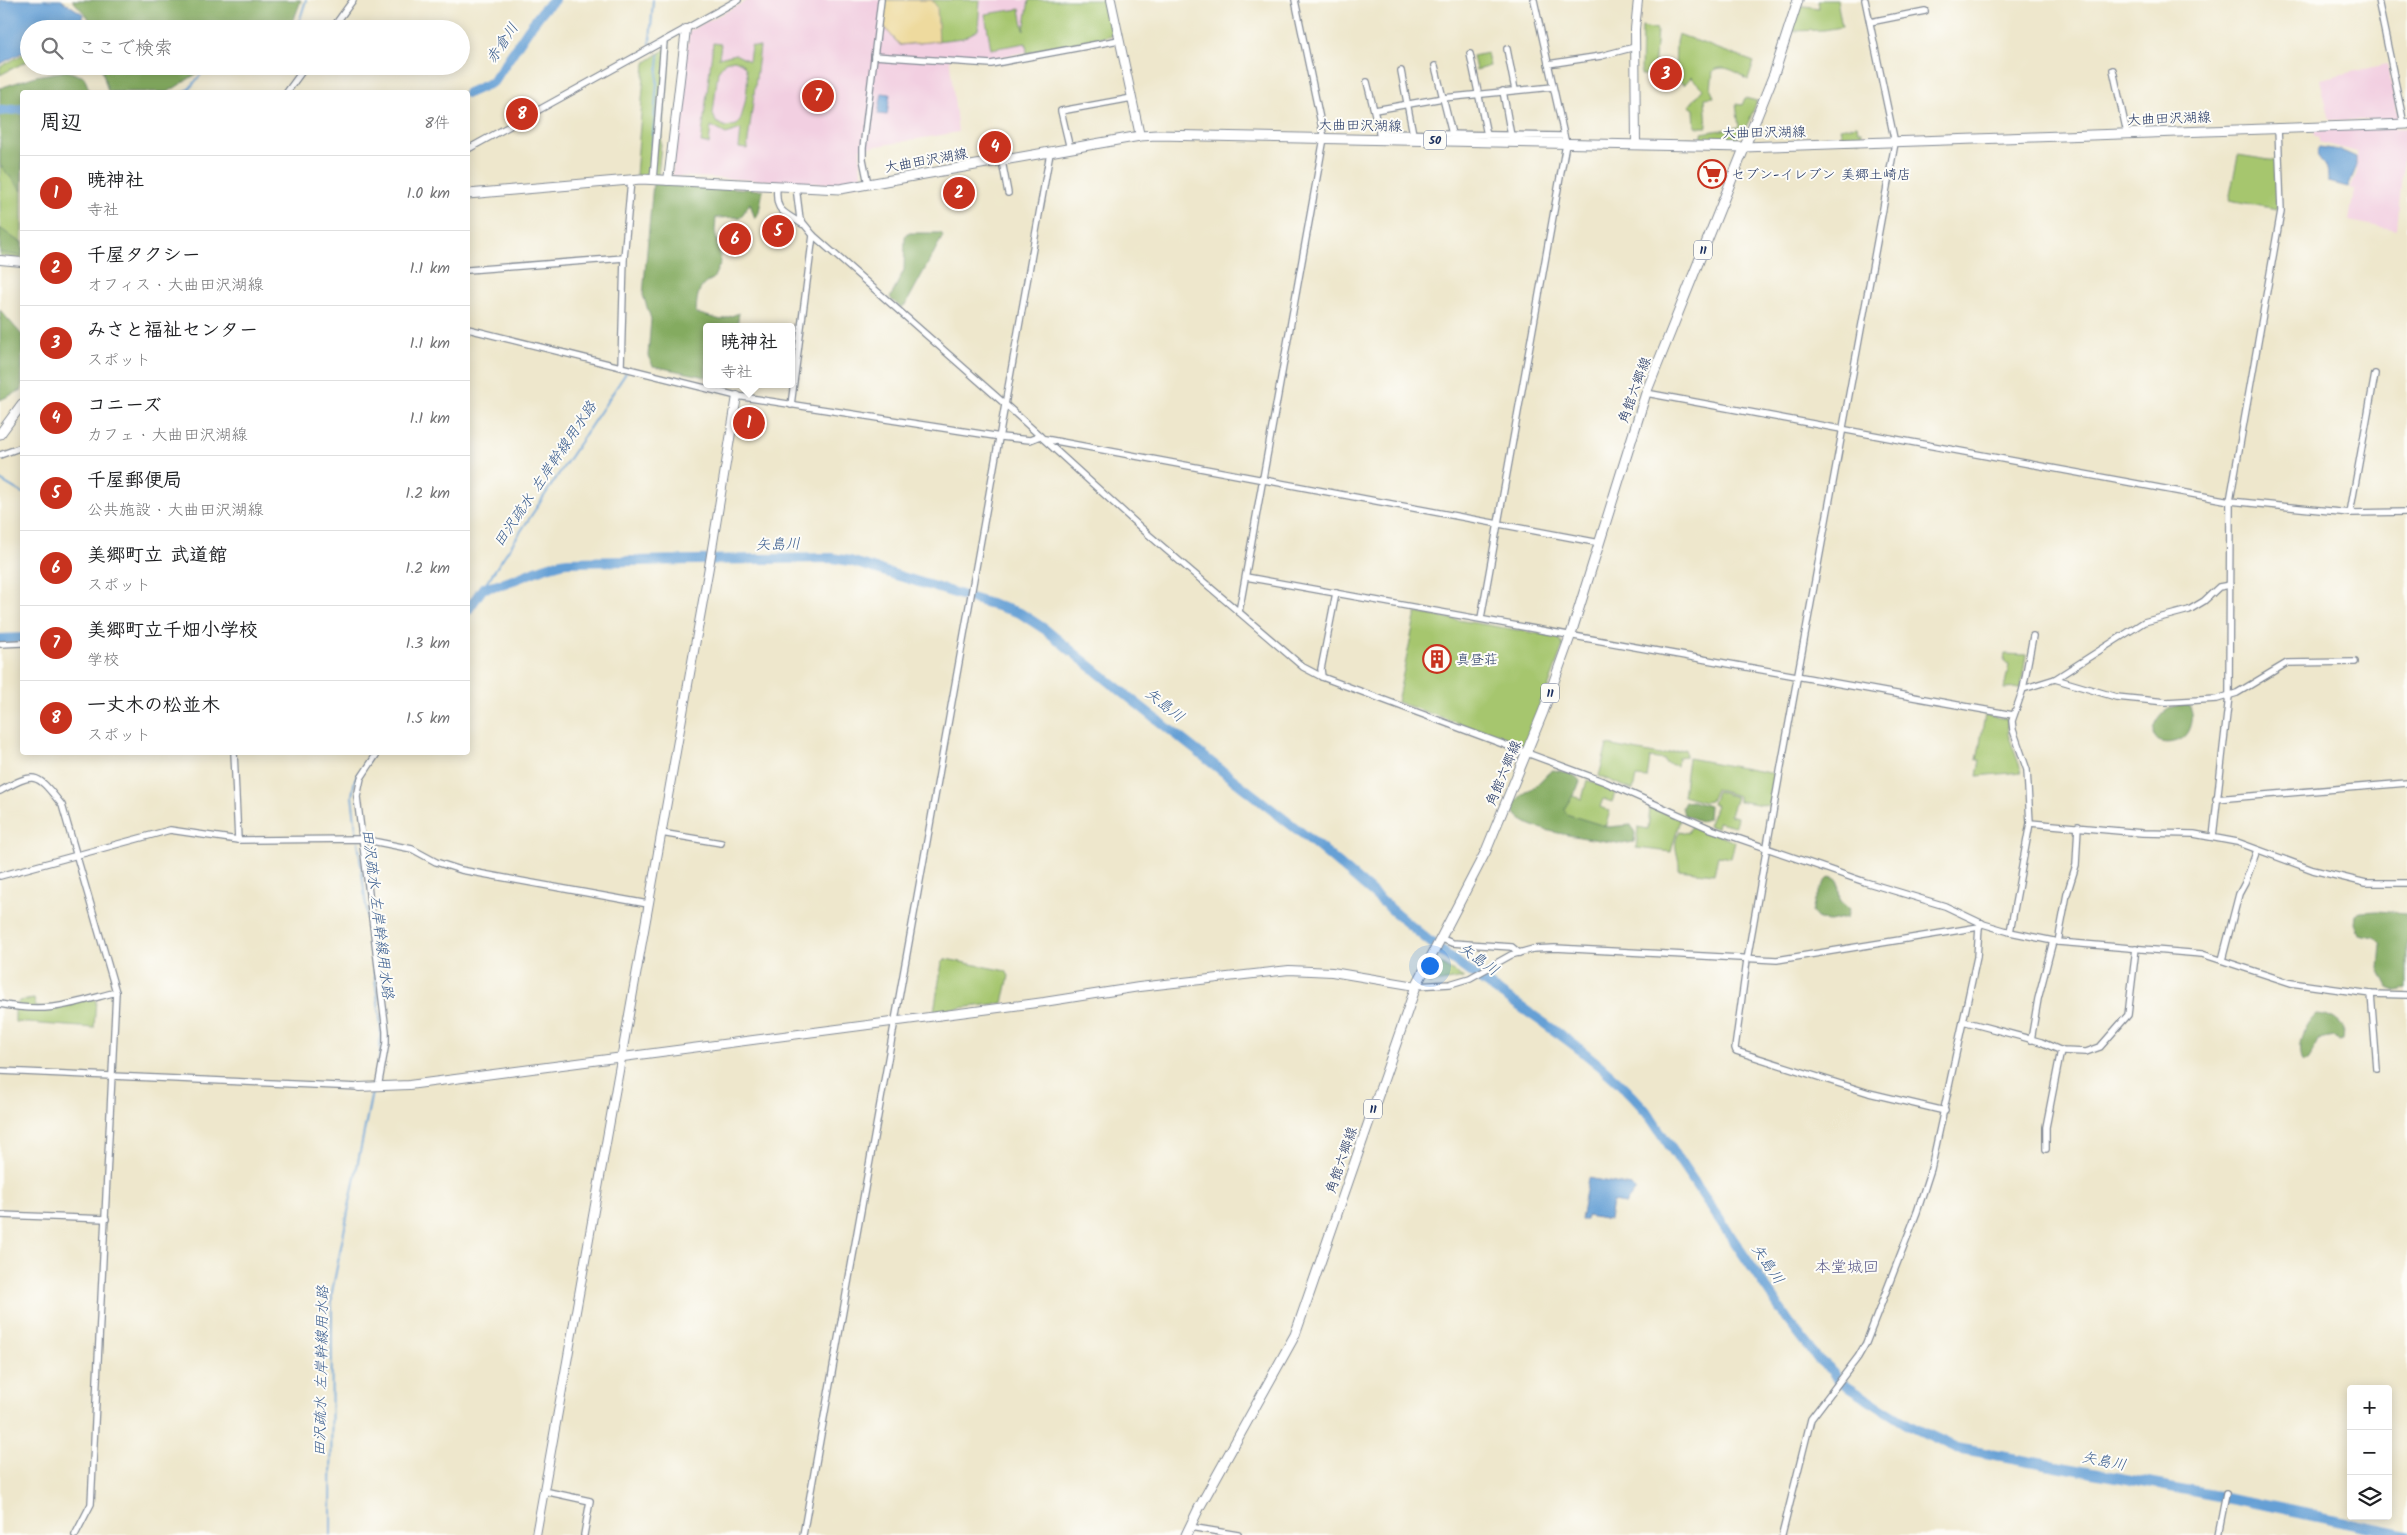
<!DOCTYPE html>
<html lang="ja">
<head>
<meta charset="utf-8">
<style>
	:root { --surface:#fff; --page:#f2f2f2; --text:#202124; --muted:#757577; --line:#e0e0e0; --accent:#c8321e }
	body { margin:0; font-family:Kalam,"Klee One",sans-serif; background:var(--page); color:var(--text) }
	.controls { position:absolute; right:15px; bottom:15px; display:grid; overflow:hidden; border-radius:5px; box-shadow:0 2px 12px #0003 }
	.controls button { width:45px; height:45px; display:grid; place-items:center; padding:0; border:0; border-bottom:1px solid var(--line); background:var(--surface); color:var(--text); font:25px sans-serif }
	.you { position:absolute; left:1429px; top:965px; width:18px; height:18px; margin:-12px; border:4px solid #fff; border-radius:50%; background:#1a73e8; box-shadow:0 0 0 8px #1a73e833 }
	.badge { display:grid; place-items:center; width:32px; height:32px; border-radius:50%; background:var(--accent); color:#fff; font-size:16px; font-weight:700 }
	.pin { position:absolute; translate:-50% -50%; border:2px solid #fff; box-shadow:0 1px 5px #0006 }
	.popup { position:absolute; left:703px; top:323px; width:92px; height:65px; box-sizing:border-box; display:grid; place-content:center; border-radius:5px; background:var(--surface); filter:drop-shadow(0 1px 4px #0005); font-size:16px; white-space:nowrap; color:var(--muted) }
	.popup b { font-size:19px; color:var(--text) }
	.popup::after { content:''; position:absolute; left:50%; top:100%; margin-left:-10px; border:10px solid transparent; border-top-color:var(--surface) }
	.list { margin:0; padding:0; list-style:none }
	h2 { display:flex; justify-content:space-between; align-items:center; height:65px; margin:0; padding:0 20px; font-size:21px }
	h2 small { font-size:16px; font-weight:400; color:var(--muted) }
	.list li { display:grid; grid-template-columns:32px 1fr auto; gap:15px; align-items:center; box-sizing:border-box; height:75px; padding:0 20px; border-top:1px solid var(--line) }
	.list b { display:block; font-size:19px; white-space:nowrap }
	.list p { margin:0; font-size:16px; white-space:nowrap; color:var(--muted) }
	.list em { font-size:16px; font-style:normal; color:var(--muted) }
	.icon { flex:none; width:28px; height:28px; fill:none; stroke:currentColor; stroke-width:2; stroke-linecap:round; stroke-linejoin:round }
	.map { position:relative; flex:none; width:2407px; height:1535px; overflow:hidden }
	.search { position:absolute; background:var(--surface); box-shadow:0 2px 12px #0003; left:20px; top:20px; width:450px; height:55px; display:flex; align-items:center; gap:12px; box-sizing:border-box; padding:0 18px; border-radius:28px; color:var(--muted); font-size:19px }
	.panel { position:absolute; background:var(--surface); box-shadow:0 2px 12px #0003; left:20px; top:90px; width:450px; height:665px; border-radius:5px }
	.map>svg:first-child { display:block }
	.built { fill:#f2cfe1 }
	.green { fill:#a6c66e; stroke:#607a66; fill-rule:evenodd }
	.forest { fill:#84ab61; stroke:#506d60 }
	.sand { fill:#eeda9e; stroke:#84847e }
	.water { fill:#66a0d5; stroke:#40689a }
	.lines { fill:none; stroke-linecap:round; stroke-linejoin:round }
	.stream { stroke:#66a0d5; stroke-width:2 }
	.river { stroke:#66a0d5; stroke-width:10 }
	.street-casing { stroke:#848b95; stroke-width:8 }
	.secondary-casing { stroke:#848b95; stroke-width:10 }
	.primary-casing { stroke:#848b95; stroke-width:11 }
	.street { stroke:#fff; stroke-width:5.5 }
	.secondary { stroke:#fff; stroke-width:8 }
	.primary { stroke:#fff; stroke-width:9 }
	.labels { text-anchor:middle; stroke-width:4; stroke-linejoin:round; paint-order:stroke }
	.shield { fill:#fdfcf7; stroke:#5f6c8c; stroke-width:1 }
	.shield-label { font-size:12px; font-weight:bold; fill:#1b2f5e }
	.street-label { font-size:14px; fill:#1b2f5e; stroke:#fdfcf7 }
	.poi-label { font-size:14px; fill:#1b2f5e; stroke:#fdfcf7; text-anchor:start }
	.water-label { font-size:15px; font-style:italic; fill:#395c8e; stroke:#fdfcf7 }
	.quarter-label { font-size:16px; fill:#595a89; stroke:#fdfcf7 }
</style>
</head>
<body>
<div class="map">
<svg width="2407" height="1535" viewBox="0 0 2407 1535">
	<rect width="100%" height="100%" fill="#fdfcf7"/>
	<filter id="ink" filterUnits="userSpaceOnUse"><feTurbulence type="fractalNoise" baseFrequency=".02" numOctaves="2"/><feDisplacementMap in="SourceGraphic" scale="10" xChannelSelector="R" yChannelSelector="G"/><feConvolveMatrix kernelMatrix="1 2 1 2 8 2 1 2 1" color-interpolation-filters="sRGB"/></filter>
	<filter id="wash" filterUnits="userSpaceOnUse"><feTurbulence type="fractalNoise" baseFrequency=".0096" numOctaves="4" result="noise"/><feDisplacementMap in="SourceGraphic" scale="20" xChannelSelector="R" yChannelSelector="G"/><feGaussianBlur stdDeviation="1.12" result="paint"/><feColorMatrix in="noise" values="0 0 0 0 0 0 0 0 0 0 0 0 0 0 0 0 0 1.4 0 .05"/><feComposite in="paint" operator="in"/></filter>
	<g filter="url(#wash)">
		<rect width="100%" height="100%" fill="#eee7cc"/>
		<g class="built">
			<path d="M748,0H1108L1113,35L990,59L949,55L958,132L860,149L861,178L856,185L672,176L689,31Z"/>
			<path d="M2387,64L2399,120H2330L2320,79Z"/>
			<path d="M2406,128L2397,230L2349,221L2354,190L2350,189L2357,172V152L2319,142L2320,137L2315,136L2314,129Z"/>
		</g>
		<g class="green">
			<path d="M885,0H980L978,30L963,38L900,45L882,25Z"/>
			<path d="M1029,0H1106L1113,35L1027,53L1026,43L991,49L985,14L1020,9L1024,30Z"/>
			<path d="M1818,0H1837L1842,27L1824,30L1791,31L1798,5L1819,8Z"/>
			<path d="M1642,27L1657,30L1654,72H1657V75H1641Z"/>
			<path d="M1678,34L1754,62L1748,80C1738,73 1725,63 1713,71L1711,89L1714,97L1705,98L1707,127H1695L1694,109L1689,106L1703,89L1691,77L1684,85L1675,77L1676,42Z"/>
			<path d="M713,43L721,44L719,58L735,54L749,61L751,46L760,47L747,149L739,148L741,129L726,134L711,126L709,144L701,143ZM734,60C740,62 744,64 746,70C750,80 744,118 737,125L726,127L716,122L713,114L718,71L725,62Z"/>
			<path d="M670,46L658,176L636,175L645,63Z"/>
			<path d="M29,51V60L0,75V67Z"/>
			<path d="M1487,53L1490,66L1476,70L1473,56Z"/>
			<path d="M1745,98L1757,101C1739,149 1735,143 1687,143V138L1702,139V133L1739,127L1736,104L1742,105Z"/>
			<path d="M1857,125L1858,131H1862L1861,140H1843L1840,128Z"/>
			<path d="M0,142L22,161V259L0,256Z"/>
			<path d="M2238,155L2276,161L2277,209L2229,200Z"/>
			<path d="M1416,613L1559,637L1563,646L1527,747L1397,702Z"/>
			<path d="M2005,654L2026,655L2021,688L2004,689L2009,664L2004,662Z"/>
			<path d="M1985,715L2007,719L2008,734L2022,772L1977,776L1980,760H1977Z"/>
			<path d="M1607,745L1660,755L1685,749L1686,756L1678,757L1677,766L1665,763V760L1650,758L1647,778L1636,777L1633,790L1599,776Z"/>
			<path d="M1688,758L1775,774L1770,806L1738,801V796L1715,789L1710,801L1704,802L1683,796Z"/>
			<path d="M1587,780L1616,791L1612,802L1603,799L1600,807L1610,811L1604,831L1555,816L1562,793L1582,799Z"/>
			<path d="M1716,791L1736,797L1730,815L1737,817L1735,826L1718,822L1717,828L1708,826L1716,805L1712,804Z"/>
			<path d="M1650,807L1680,819L1671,852L1636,848L1638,827L1648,829Z"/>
			<path d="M1692,824L1735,842L1731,858L1718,856L1714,874L1679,870C1680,854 1671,848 1679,831L1688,833Z"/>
			<path d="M946,959L1006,971L1009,976L1003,1003L934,1011L942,963Z"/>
			<path d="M1435,961L1464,978L1429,984L1425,978Z"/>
			<path d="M84,998L96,1000L94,1028L15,1022V1009L19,1001L34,999L36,1007H47Z"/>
		</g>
		<g class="forest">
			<path d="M72,0H301L296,14L288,29H93L88,17Z"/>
			<path d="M101,66H235L201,71L168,92H108Z"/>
			<path d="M67,71L84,77L90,92H22V191L0,165V88L36,76Z"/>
			<path d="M653,183L763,190L759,212L755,219L750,203L741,217L716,218L715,231L721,262L713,279C697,286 697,297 696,313L721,320L739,313L737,327H706V377L653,366L648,356L651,319L643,295Z"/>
			<path d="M0,228L15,239L22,242V256L0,253Z"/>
			<path d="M907,233H941L943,236L906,304L901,308L890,298L904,270L905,237Z"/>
			<path d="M0,310L22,335V390L0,400Z"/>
			<path d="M2189,705C2194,713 2193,723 2189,731C2186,737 2180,741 2174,742C2137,750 2157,699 2189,705Z"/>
			<path d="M1553,770C1562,771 1575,773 1580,781L1577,789L1564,809L1566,814L1608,827L1631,825L1635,833L1634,842L1622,844C1598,839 1544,834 1525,822C1519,819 1515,814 1512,808C1518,795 1525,794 1535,786C1542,781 1545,774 1553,770Z"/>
			<path d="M1692,801L1709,806L1708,819L1701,821L1684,815L1682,807L1685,802Z"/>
			<path d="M1830,877L1838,880L1840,901L1849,909L1847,917L1830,921L1819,920L1812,912C1814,900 1821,885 1830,877Z"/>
			<path d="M2377,911L2407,913V989L2397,991L2388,987L2379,969L2381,944L2374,937L2359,934L2355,923L2356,914L2361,912Z"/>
			<path d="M2317,1014C2329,1015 2336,1018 2344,1028L2343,1040L2339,1041L2335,1037L2318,1040L2309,1059L2303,1063C2294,1047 2304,1025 2317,1014Z"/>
		</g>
		<path class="sand" d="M885,0H932L937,7L939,41L900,45L882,25Z"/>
		<g class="water">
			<path d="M0,0H61L83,14L81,21L66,29H29V49L0,64Z"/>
			<path d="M882,93L890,94L887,115L878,114Z"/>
			<path d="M2319,147L2340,150L2356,157V168L2348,187L2328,182C2328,178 2328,173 2327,169C2324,160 2313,158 2319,147Z"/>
			<path d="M1588,1178L1631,1186L1636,1190L1625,1204L1612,1202L1609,1220L1587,1216L1586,1220H1581Z"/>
		</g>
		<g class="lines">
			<g class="stream">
				<path d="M293,29L300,19L306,0"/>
				<path d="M650,43L653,0"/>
				<path d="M184,92L190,88L202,73C220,70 239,77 256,66"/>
				<path d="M650,174L659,55"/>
				<path d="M0,480L22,493"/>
				<path d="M483,588L626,373"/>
				<path d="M357,837L352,796L355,779L373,752"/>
				<path d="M358,841L381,1026L380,1055L374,1084"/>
				<path d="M331,1535L332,1292L372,1092"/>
			</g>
			<g class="river">
				<path d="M468,93L493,82L528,30L544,9L554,0"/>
				<path d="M0,111L22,109"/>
				<path d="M468,610L483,588C512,585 538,566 567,562L832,558L850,561L1020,613L1046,630C1128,698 1213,764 1298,830C1346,868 1391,911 1439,949C1508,1003 1589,1044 1646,1111L1789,1322L1818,1359L1833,1372L1838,1381L1910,1426L1957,1448L2251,1502L2407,1535"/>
				<path d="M0,639L22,638"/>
			</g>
		</g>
	</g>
	<g filter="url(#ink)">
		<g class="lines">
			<defs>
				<g id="street">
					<path d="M1865,0L1895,143L1780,772L1747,960L1735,1048L1736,1051L1869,1093L1945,1111"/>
					<path d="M2378,0L2404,124"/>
					<path d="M1870,22L1925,11"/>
					<path d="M332,29L353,0"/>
					<path d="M1507,49L1515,90"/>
					<path d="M1470,54L1487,135"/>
					<path d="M874,56L991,64L1119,40"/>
					<path d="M1548,64L1601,56L1635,47"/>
					<path d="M1435,66L1452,134"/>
					<path d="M2113,70L2127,133"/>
					<path d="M1401,71L1413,134"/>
					<path d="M1367,82L1380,135"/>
					<path d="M1503,91L1511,136"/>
					<path d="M287,92L306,66"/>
					<path d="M1375,110L1443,98L1553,87"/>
					<path d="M1379,133L1564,136"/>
					<path d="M468,149L738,0"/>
					<path d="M1070,149L1061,111L1132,98"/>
					<path d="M1002,161L1008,193"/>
					<path d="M653,180L664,41"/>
					<path d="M868,184L863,159V148L881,0"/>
					<path d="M777,186C775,212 782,211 802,224"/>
					<path d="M796,187L800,219L813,235L1006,405L1149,535L1303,667L1322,677L1605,782L1711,829L1865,882L1945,906L1983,924L2010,932L2058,942L2202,954L2291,983L2371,994L2407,995"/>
					<path d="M468,270L624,258"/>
					<path d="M468,329L737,396L1001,437L1030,440L1040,436"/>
					<path d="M621,366L624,258L631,180"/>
					<path d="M1646,393L2230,501L2350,513L2407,512"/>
					<path d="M791,405L813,235"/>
					<path d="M1045,439L1600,543"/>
					<path d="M0,455L22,447"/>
					<path d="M2350,513L2375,374"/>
					<path d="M1246,577L2013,715"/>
					<path d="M1239,612L1324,138L1295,0"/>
					<path d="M1481,618L1566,144L1534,0"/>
					<path d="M0,644L22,643"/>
					<path d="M1322,677L1321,669L1336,593"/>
					<path d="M2055,679L2144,622L2189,610L2204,601L2219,587L2230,585"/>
					<path d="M2023,689L2055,679L2116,697L2166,702L2217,699L2237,693L2287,663L2355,662"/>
					<path d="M234,752L238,840"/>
					<path d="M0,791C37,771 36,773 62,805L116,992L91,1504L75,1535"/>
					<path d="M2216,799L2407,783"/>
					<path d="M2030,823L2142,833L2194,834L2237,842L2313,870L2366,883H2407"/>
					<path d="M661,833L721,843"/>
					<path d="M2213,837L2229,696L2230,501L2281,211L2278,127"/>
					<path d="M0,876L170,830L238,840L362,839L412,849L436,862L461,870L648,904"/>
					<path d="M2010,932L2030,823L2027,770L2013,730L2012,721L2023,689L2033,636"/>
					<path d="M1440,938L1452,943L1512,947L1519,953"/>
					<path d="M2058,942L2067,894L2076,865L2078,826"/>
					<path d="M2222,960L2239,894L2245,883L2257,850"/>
					<path d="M1416,986L1450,984L1470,978L1511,955L1533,949L1555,948L1777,960L1979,927"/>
					<path d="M2371,994L2377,1069"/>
					<path d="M0,1004C48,1014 71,1004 116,992"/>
					<path d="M1963,1021L2041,1042L2062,1051L2086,1052L2100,1047L2128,1015L2136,948"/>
					<path d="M2031,1040L2038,999L2053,941"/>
					<path d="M0,1071L359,1087"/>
					<path d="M378,1087L386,1043V1031L357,797L361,778L378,752"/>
					<path d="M2046,1149V1127L2061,1050"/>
					<path d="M0,1215L106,1219"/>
					<path d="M544,1491L590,1501L584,1535"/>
					<path d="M1190,1527L1238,1535"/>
					<path d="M803,1535L1050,153"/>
					<path d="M1782,1535L1811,1419L1858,1357L1866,1343L1917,1212L1931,1169L1977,957L1979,927L1982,923"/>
					<path d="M2218,1535L2226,1494"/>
				</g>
				<g id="secondary">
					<path d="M1111,0L1140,136"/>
					<path d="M1636,145L1635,29L1638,0"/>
					<path d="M668,181L686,29"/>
					<path d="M0,260L22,262"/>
					<path d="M359,1087L409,1085L1044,1002L1139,987L1289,970L1332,972L1416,986"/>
					<path d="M536,1535L709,567L737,396"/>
				</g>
				<g id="primary">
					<path d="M468,194L641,179L840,189L1140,136L1157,135L1744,147L2407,124"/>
					<path d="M0,434L22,404"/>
					<path d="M1186,1535L1199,1508L1295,1335L1416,986L1486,851L1543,712L1571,634L1646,393L1774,74L1798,0"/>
				</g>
			</defs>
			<use href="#street" class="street-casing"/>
			<use href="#secondary" class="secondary-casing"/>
			<use href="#primary" class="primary-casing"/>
			<use href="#street" class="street"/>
			<use href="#secondary" class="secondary"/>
			<use href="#primary" class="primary"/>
		</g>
	</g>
	<defs>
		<symbol id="supermarket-ring" viewBox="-11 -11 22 22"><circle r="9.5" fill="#fdfcf7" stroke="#c8321e" stroke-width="1.5"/><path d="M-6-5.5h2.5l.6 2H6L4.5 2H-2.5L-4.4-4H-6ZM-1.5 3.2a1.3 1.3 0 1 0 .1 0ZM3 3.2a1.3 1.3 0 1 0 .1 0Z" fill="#c8321e"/></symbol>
		<symbol id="building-ring" viewBox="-11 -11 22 22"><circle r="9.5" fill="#fdfcf7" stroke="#c8321e" stroke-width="1.5"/><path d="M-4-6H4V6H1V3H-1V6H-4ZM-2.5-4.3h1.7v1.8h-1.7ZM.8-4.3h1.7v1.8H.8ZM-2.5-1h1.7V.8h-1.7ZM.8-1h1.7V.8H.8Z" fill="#c8321e"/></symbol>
	</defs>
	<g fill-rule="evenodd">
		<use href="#supermarket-ring" x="1696" y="158" width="32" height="32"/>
		<use href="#building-ring" x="1421" y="643" width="32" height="32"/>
	</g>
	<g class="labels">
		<g class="shield">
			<rect x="1424" y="130.5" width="22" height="19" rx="4"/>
			<rect x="1694" y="240.5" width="18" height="19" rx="4"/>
			<rect x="1541" y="683.5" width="18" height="19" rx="4"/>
			<rect x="1364" y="1099.5" width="18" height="19" rx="4"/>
		</g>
		<g class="shield-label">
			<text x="1435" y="144">50</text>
			<text x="1703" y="254">11</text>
			<text x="1550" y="697">11</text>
			<text x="1373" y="1113">11</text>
		</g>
		<g class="street-label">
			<text transform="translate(2169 118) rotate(-2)" y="5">大曲田沢湖線</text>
			<text transform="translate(1360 125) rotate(1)" y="5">大曲田沢湖線</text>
			<text transform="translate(1764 132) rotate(-1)" y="5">大曲田沢湖線</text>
			<text transform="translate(926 160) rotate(-10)" y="5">大曲田沢湖線</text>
			<text transform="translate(1634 390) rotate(-70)" y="5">角館六郷線</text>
			<text transform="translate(1503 773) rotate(-67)" y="5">角館六郷線</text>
			<text transform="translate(1341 1160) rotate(-71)" y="5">角館六郷線</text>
		</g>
		<g class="poi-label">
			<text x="1731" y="179">セブン-イレブン 美郷土崎店</text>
			<text x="1456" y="664">真昼荘</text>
		</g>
		<g class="water-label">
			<text transform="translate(502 43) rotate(-56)" y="5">赤倉川</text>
			<text transform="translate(545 474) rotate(-56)" y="5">田沢疏水 左岸幹線用水路</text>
			<text transform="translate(778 544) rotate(-1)" y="5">矢島川</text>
			<text transform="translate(1165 705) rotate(38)" y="5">矢島川</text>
			<text transform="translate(378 914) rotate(83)" y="5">田沢疏水 左岸幹線用水路</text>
			<text transform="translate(1479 959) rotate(35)" y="5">矢島川</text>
			<text transform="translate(1768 1264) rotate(56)" y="5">矢島川</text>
			<text transform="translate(321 1371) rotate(-89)" y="5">田沢疏水 左岸幹線用水路</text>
			<text transform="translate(2104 1461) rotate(11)" y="5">矢島川</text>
		</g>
		<g class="quarter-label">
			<text x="1847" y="1272">本堂城回</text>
		</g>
	</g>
</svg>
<div class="controls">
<button>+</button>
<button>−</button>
<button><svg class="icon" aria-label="layers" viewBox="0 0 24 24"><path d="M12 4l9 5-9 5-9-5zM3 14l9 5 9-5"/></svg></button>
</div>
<div class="you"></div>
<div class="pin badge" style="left:749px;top:423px">1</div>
<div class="popup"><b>暁神社</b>寺社</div>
<div class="pin badge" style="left:959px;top:193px">2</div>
<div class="pin badge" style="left:1666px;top:74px">3</div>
<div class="pin badge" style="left:995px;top:147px">4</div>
<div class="pin badge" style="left:778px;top:231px">5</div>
<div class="pin badge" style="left:735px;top:239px">6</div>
<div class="pin badge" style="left:818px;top:96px">7</div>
<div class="pin badge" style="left:522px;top:114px">8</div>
<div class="search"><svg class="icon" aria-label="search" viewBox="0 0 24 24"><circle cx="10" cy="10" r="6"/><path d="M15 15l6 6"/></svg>ここで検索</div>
<section class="panel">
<h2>周辺<small>8件</small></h2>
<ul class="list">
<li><span class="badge">1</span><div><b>暁神社</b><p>寺社</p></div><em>1.0 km</em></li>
<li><span class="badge">2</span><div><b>千屋タクシー</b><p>オフィス · 大曲田沢湖線</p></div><em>1.1 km</em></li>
<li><span class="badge">3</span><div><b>みさと福祉センター</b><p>スポット</p></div><em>1.1 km</em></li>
<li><span class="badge">4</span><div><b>コニーズ</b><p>カフェ · 大曲田沢湖線</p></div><em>1.1 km</em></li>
<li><span class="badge">5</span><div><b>千屋郵便局</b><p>公共施設 · 大曲田沢湖線</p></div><em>1.2 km</em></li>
<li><span class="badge">6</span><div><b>美郷町立 武道館</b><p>スポット</p></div><em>1.2 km</em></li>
<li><span class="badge">7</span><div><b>美郷町立千畑小学校</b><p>学校</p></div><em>1.3 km</em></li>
<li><span class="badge">8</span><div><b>一丈木の松並木</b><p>スポット</p></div><em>1.5 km</em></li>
</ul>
</section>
</div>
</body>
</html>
